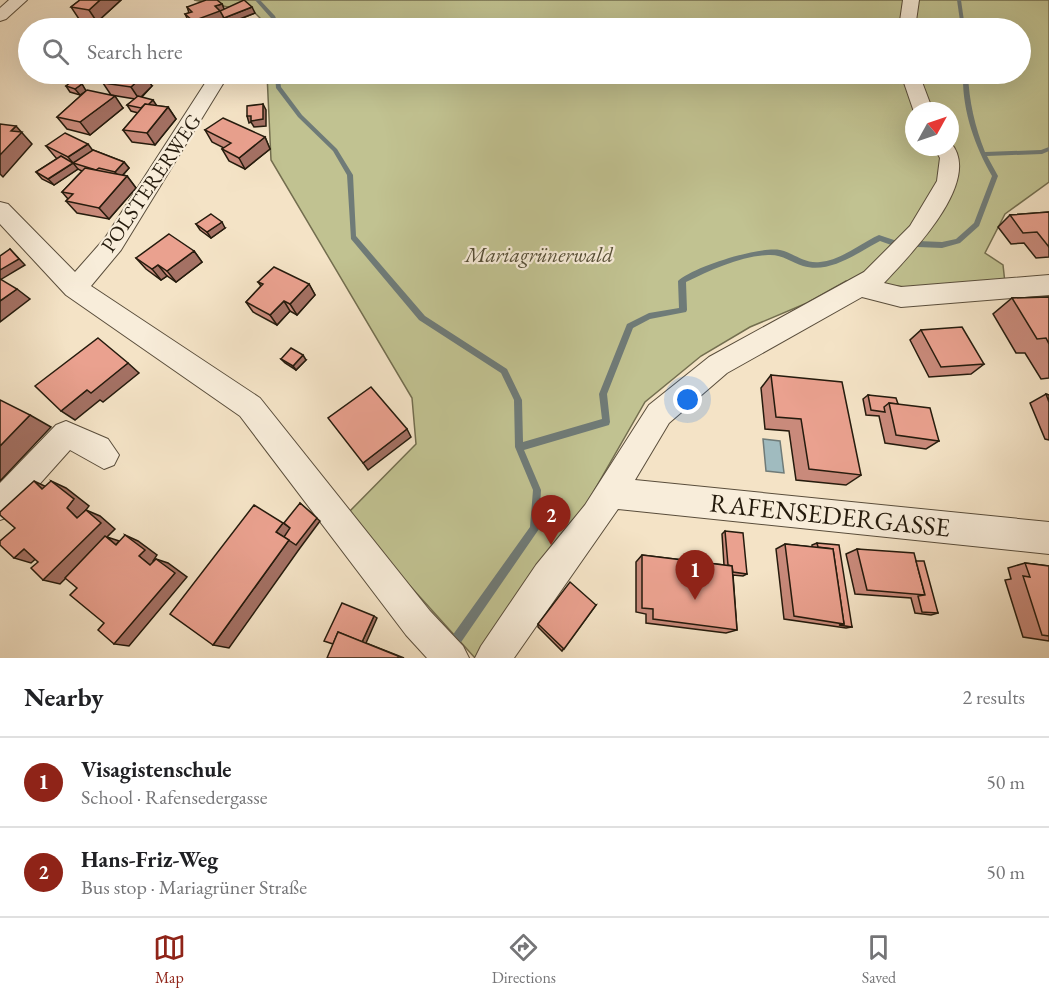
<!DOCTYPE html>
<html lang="en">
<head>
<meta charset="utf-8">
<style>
	:root { --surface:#fff; --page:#f2f2f2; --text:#202124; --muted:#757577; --line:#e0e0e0; --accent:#8f2418 }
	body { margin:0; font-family:"EB Garamond",serif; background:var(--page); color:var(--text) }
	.compass { position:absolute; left:905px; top:102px; width:54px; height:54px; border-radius:50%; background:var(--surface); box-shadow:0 6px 24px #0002; rotate:50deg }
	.you { position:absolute; left:688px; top:400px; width:21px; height:21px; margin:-15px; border:4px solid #fff; border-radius:50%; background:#1a73e8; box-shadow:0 0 0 9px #1a73e833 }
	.badge { display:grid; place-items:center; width:39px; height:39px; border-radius:50%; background:var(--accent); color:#fff; font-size:20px; font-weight:700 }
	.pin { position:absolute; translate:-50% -50px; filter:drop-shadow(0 2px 3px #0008) }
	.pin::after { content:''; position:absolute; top:32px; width:21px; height:18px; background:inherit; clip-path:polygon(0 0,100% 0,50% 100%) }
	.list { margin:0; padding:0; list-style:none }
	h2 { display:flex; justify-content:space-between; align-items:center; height:78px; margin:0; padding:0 24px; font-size:26px }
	h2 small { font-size:20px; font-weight:400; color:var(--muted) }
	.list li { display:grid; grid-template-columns:39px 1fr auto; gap:18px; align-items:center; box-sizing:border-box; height:90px; padding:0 24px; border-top:2px solid var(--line) }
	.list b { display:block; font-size:22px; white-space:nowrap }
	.list p { margin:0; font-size:20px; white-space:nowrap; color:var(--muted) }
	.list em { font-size:20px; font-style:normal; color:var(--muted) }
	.icon { flex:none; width:33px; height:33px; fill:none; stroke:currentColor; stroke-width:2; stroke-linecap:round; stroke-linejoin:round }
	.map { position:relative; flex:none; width:1049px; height:658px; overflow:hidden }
	.search { position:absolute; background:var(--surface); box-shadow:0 6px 24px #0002; left:18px; right:18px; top:18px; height:66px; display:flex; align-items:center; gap:15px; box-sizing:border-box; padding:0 21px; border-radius:33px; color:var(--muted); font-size:22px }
	.sheet { height:258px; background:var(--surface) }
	nav { display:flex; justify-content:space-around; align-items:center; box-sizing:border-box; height:84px; border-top:2px solid var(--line); background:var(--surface); font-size:16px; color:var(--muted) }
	nav a { display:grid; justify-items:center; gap:3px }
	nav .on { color:var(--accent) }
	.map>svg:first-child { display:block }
	.green { fill:#c1c291; stroke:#736e4f; stroke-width:1.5; fill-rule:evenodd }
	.water { fill:#a0bbbf; stroke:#6f7b78; stroke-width:1.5 }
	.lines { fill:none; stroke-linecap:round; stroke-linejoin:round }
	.stream { fill:#6f7b78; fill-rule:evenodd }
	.minor-casing { stroke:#594d3b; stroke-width:2 }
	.minor { fill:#f8edda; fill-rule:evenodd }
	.wall { fill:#c98a7b; stroke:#251b0d; stroke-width:1.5 }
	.shaded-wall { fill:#a47164; stroke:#251b0d; stroke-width:1.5 }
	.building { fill:#eaa18f; stroke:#251b0d; stroke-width:1.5 }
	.labels { text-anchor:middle; stroke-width:4.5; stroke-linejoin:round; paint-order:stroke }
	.street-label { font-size:21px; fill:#251b0d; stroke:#f8edda }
	.park-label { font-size:21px; font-style:italic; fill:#544d35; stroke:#f8edda }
	.near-street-label { font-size:26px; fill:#251b0d; stroke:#f8edda }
</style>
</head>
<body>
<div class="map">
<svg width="1049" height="658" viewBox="0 0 1049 658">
	<rect width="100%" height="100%" fill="#f4e3c6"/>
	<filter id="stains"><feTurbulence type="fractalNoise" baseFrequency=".00333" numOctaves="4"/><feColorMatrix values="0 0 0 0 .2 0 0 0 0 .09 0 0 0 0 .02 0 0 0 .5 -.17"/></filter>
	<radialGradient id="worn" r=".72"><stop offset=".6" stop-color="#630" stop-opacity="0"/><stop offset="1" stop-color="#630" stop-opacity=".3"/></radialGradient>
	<path class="green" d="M194,0H1049V182L1005,214L985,253L1003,265L1005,283L916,288L846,281L807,303L750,327L701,356L645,402L587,503L475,658L346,515L416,444L412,398L271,160L267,74H1020V28H264V22L248,6L228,7ZM914,111H950V147H914Z"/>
	<path class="water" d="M763,439L780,441L784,473L766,471Z"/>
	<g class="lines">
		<g class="stream">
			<path d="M255,0H260L275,16L280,28H276L271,18Z"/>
			<path d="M957,0H961L965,28H961Z"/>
			<path d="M275,74H279L281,87L302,115L337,149L353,175L356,236L425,316L507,369L522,400L523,442L602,419L599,394L627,324L649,313L679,308L678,281C693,267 759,246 780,250C794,253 804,264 820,262C842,260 859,244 879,235L894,240L942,242L956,239L974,223L992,176C974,145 962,109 963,74H968C969,101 975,127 985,152L1041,150L1049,147V151L1042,154L987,156L998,176L979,226L960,243L942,248L894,246L880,241C857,253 830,274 803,266C791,262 782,254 768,255C740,256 711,270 686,282L687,310L686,312L650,319L633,328L607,394L610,422L609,425L524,450L541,490L539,529L455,651L451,652L447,651L446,647L447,643L530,527L533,490L515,447L514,400L501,373L419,320L351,239L347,175L333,151L298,117L276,88Z"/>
		</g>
		<defs>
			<g id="minor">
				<path d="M9,0H27L6,19L0,21V8Z"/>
				<path d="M903,0H919L915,28H899Z"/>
				<path d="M237,17L243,18L252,28H235L229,22Z"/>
				<path d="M211,74H229L121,250L91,286L260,398L430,611L463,646L469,658H427L406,635L240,416L66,295L0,224V202L8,204L75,272L105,238Z"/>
				<path d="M901,74H919L933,111L914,112Z"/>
				<path d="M950,142C985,180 910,255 884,283L901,287L1049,275V295L901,307L862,297L727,373L669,423L635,480L1049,522V554L618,509L514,658H475L481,646L536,565L585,505L649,405L709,357L864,272L910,226L937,181L940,158L934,147H950Z"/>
				<path d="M66,421L108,439L119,455L114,465L104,469L70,450L11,516L0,520V483L56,425Z"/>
			</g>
		</defs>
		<use href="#minor" class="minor-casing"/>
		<use href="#minor" class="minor"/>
	</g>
	<g class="wall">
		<path d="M80,0H121L97,22L79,19L71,7Z"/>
		<path d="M222,4L224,9L255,13L227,24L225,23L211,28H193L191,26L185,14L189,13L187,7Z"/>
		<path d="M57,74L52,81H45L41,75Z"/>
		<path d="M103,83L152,86L142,97L157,106L168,107L176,119L155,145L132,142L123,130L138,113L131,111L127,105L135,99L111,95Z"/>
		<path d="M82,84L86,91L123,108L90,135L67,129L57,117L86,91L80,95L70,92L66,86Z"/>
		<path d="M205,130L265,137L270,149L245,169L229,161L222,149L224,148L212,142Z"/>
		<path d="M46,146L93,150L124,162L129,168L123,175L127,176L136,188L109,219L77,213L66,201L68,199L62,192L82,171L78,169L54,185L42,179L36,172L57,159Z"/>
		<path d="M1049,212V257L1036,258L1024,243L1011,244L998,227L1010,215Z"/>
		<path d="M196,224L225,228L211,238L200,230Z"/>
		<path d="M194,251L202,262L176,282L167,276L161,280L146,269L136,258Z"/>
		<path d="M258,282L309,284L315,295L297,315L290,311L277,325L253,312L246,302L261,286Z"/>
		<path d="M1049,297V378L1041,379L1025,353H1016L993,314L1012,298Z"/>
		<path d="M921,330L984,364L971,374L929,377L910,340Z"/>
		<path d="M281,359L306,360L296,370L285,363Z"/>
		<path d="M771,375L861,475L846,485L796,480L789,431L765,429L761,388Z"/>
		<path d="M1046,394L1049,395V440L1045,439L1030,403Z"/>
		<path d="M868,395L898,404L939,441L926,449L885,443L879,416L866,415L863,399Z"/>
		<path d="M725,531L747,574L743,576L733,575L737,630L726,633L646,623V614L636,612V562L642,555L724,565L722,534Z"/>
		<path d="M817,543L852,627L846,628L784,619L776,549L785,544L812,547V545Z"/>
		<path d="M857,549L916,561L938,613L931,615L915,613L911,598L855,594L846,554Z"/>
		<path d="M1025,563L1049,566V641L1023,637L1005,580L1011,579L1008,568Z"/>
		<path d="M596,605L562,651L538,627V624Z"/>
	</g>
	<g class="shaded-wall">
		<path d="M100,0H121L97,22L89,10Z"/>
		<path d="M222,4L227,16H223L225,23L211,28H196L193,21L215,6Z"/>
		<path d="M252,7L255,13L227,24L224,18Z"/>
		<path d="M48,74H57L52,81Z"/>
		<path d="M145,74L152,86L139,99L131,87Z"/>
		<path d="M246,74H256L248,77Z"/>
		<path d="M82,84L86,91L80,95L75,89Z"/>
		<path d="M115,96L123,108L90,135L80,122Z"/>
		<path d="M153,100L157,106L143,109Z"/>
		<path d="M263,104L266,110V126L254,127L251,122L249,123L247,116Z"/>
		<path d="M168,107L176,119L155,145L147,133Z"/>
		<path d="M16,126L32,144L3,177L0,174V155L11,131Z"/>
		<path d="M265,137L270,149L245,169L239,158Z"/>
		<path d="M88,144L97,156L73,163L78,169L54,185L48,179L73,163L68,157Z"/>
		<path d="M124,162L129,168L120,178L115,172Z"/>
		<path d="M127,176L136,188L109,219L99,208Z"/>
		<path d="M222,222L225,228L211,238L207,232Z"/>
		<path d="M10,249L25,265L0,280V270Z"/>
		<path d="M194,251L202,262L176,282L167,271Z"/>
		<path d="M158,265L167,276L161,280L152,269Z"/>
		<path d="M309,284L315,295L297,315L290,304Z"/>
		<path d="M17,289L30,299L0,322V301Z"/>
		<path d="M284,301L290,311L277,325L270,315Z"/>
		<path d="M303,355L306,360L296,370L293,366Z"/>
		<path d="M128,363L139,373L103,402L100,400L75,420L61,411L87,390Z"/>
		<path d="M30,415L51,427L0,481V446Z"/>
		<path d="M407,429L411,437L368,470L363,463Z"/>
		<path d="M34,481L49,488L42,489Z"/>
		<path d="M51,481L66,488L89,506L82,515L77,518L67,508Z"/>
		<path d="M300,503L320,521L300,548L229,648L213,645L289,540Z"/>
		<path d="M86,510L100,516L115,529L107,537L119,541L116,545L107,537L60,584L43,580Z"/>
		<path d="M283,523L294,531L288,540L276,532Z"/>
		<path d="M125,535L138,541L157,555L153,561L163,569L150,565L139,556Z"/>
		<path d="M24,549L41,554L31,563L14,558Z"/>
		<path d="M156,559L168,563L187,577L129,646L114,644Z"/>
		<path d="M374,616L377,618L366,643L404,658H398L362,642Z"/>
	</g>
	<g class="building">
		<path d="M80,0H100L89,10L71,7Z"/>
		<path d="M206,0H217L222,4L215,6L220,11L193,21L185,14L192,12L187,7Z"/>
		<path d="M244,0L252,7L224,18L223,16L220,11Z"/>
		<path d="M112,74H145L131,87L103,83Z"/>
		<path d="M72,81L82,84L75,89L66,86Z"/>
		<path d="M87,90L115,96L80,122L57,117Z"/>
		<path d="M138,96L153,100L148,105L145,104L141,108L127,105Z"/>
		<path d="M145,104L168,107L147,133L123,130Z"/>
		<path d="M263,104V119L251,121V116H247V106Z"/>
		<path d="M223,118L265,137L239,158L222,149L231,143L205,130Z"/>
		<path d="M0,124L16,126L11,131L22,132L0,155Z"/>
		<path d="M65,133L88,144L68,157L46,146Z"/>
		<path d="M93,150L124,162L115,172L99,168L96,170L73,163Z"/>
		<path d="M61,156L73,163L48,179L36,172Z"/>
		<path d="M85,168L127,176L99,208L66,201L73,194L62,192Z"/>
		<path d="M1049,212V247L1037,232L1023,233L1010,215Z"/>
		<path d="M211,214L222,222L207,232L196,224Z"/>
		<path d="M169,234L194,251L167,271L158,265L152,269L136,258Z"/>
		<path d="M10,249L19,259L0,270V256Z"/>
		<path d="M274,267L309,284L290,304L284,301L270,315L246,302L263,284L258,282Z"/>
		<path d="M0,279L17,289L0,301Z"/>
		<path d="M1049,297V344L1046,338L1037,339L1012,298Z"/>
		<path d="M962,327L984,364L941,367L921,330Z"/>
		<path d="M98,338L128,363L91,393L87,390L61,411L35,386Z"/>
		<path d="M291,348L303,355L293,366L281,359Z"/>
		<path d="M771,375L842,382L861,475L809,469L801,419L776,417Z"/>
		<path d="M371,387L407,429L363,463L328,418Z"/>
		<path d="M1046,394L1049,395V402Z"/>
		<path d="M868,395L896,398L898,404L889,403L884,407L885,412L871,410Z"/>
		<path d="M0,400L30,415L0,446Z"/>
		<path d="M889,403L930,408L939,441L896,435Z"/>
		<path d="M34,481L42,489L51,481L74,499L67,508L77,518L86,510L101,523L43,580L31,568L38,562L24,549L14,558L0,545V541L15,528L0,515V512Z"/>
		<path d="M300,503L317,518L296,545L284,537L290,528L284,523Z"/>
		<path d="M254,505L283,523L276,532L289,540L213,645L170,614Z"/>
		<path d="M725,531L743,533L747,574L733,572L732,566L728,565Z"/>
		<path d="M125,535L145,550L139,556L150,565L156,559L175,573L114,644L98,630L104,623L70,595L77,588L65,578L105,536L116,545Z"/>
		<path d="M817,543L839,545L852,627L839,625L844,624L833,549L818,547Z"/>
		<path d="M785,544L833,549L844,624L794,616Z"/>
		<path d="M857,549L914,553L925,595L867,590Z"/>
		<path d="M642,555L732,566L737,630L653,619V609L642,608Z"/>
		<path d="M916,561H924L938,613L922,612L918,596L925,595Z"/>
		<path d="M1025,563L1049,566V636L1042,635L1023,576L1030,577Z"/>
		<path d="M570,582L596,605L564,649L538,624Z"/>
		<path d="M342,603L374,616L362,642L338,632L333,644L324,641Z"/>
		<path d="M338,632L398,656V658H327Z"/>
	</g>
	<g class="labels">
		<g class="street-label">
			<text transform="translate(151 183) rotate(-56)" y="7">POLSTERERWEG</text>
		</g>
		<g class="park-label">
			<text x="539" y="262">Mariagrünerwald</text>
		</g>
		<g class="near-street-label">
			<text transform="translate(830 515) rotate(6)" y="9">RAFENSEDERGASSE</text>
		</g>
	</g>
	<rect width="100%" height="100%" filter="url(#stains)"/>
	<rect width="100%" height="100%" fill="url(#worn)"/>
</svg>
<svg class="compass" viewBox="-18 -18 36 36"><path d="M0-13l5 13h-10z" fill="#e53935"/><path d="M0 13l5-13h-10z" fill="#757577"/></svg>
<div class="you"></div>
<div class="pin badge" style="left:695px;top:600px">1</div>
<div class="pin badge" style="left:551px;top:545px">2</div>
<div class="search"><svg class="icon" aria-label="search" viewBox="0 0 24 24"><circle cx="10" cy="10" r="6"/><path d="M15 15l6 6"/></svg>Search here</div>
</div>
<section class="sheet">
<h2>Nearby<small>2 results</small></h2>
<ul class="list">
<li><span class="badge">1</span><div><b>Visagistenschule</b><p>School · Rafensedergasse</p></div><em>50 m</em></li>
<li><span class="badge">2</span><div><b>Hans-Friz-Weg</b><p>Bus stop · Mariagrüner Straße</p></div><em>50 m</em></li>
</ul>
</section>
<nav>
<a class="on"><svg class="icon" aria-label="map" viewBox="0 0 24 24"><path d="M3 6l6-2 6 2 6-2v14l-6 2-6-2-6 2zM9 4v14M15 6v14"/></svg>Map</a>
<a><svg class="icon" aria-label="directions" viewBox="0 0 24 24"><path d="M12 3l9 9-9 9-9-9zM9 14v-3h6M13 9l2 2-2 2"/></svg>Directions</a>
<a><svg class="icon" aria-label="saved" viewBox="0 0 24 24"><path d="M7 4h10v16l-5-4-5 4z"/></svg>Saved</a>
</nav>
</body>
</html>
